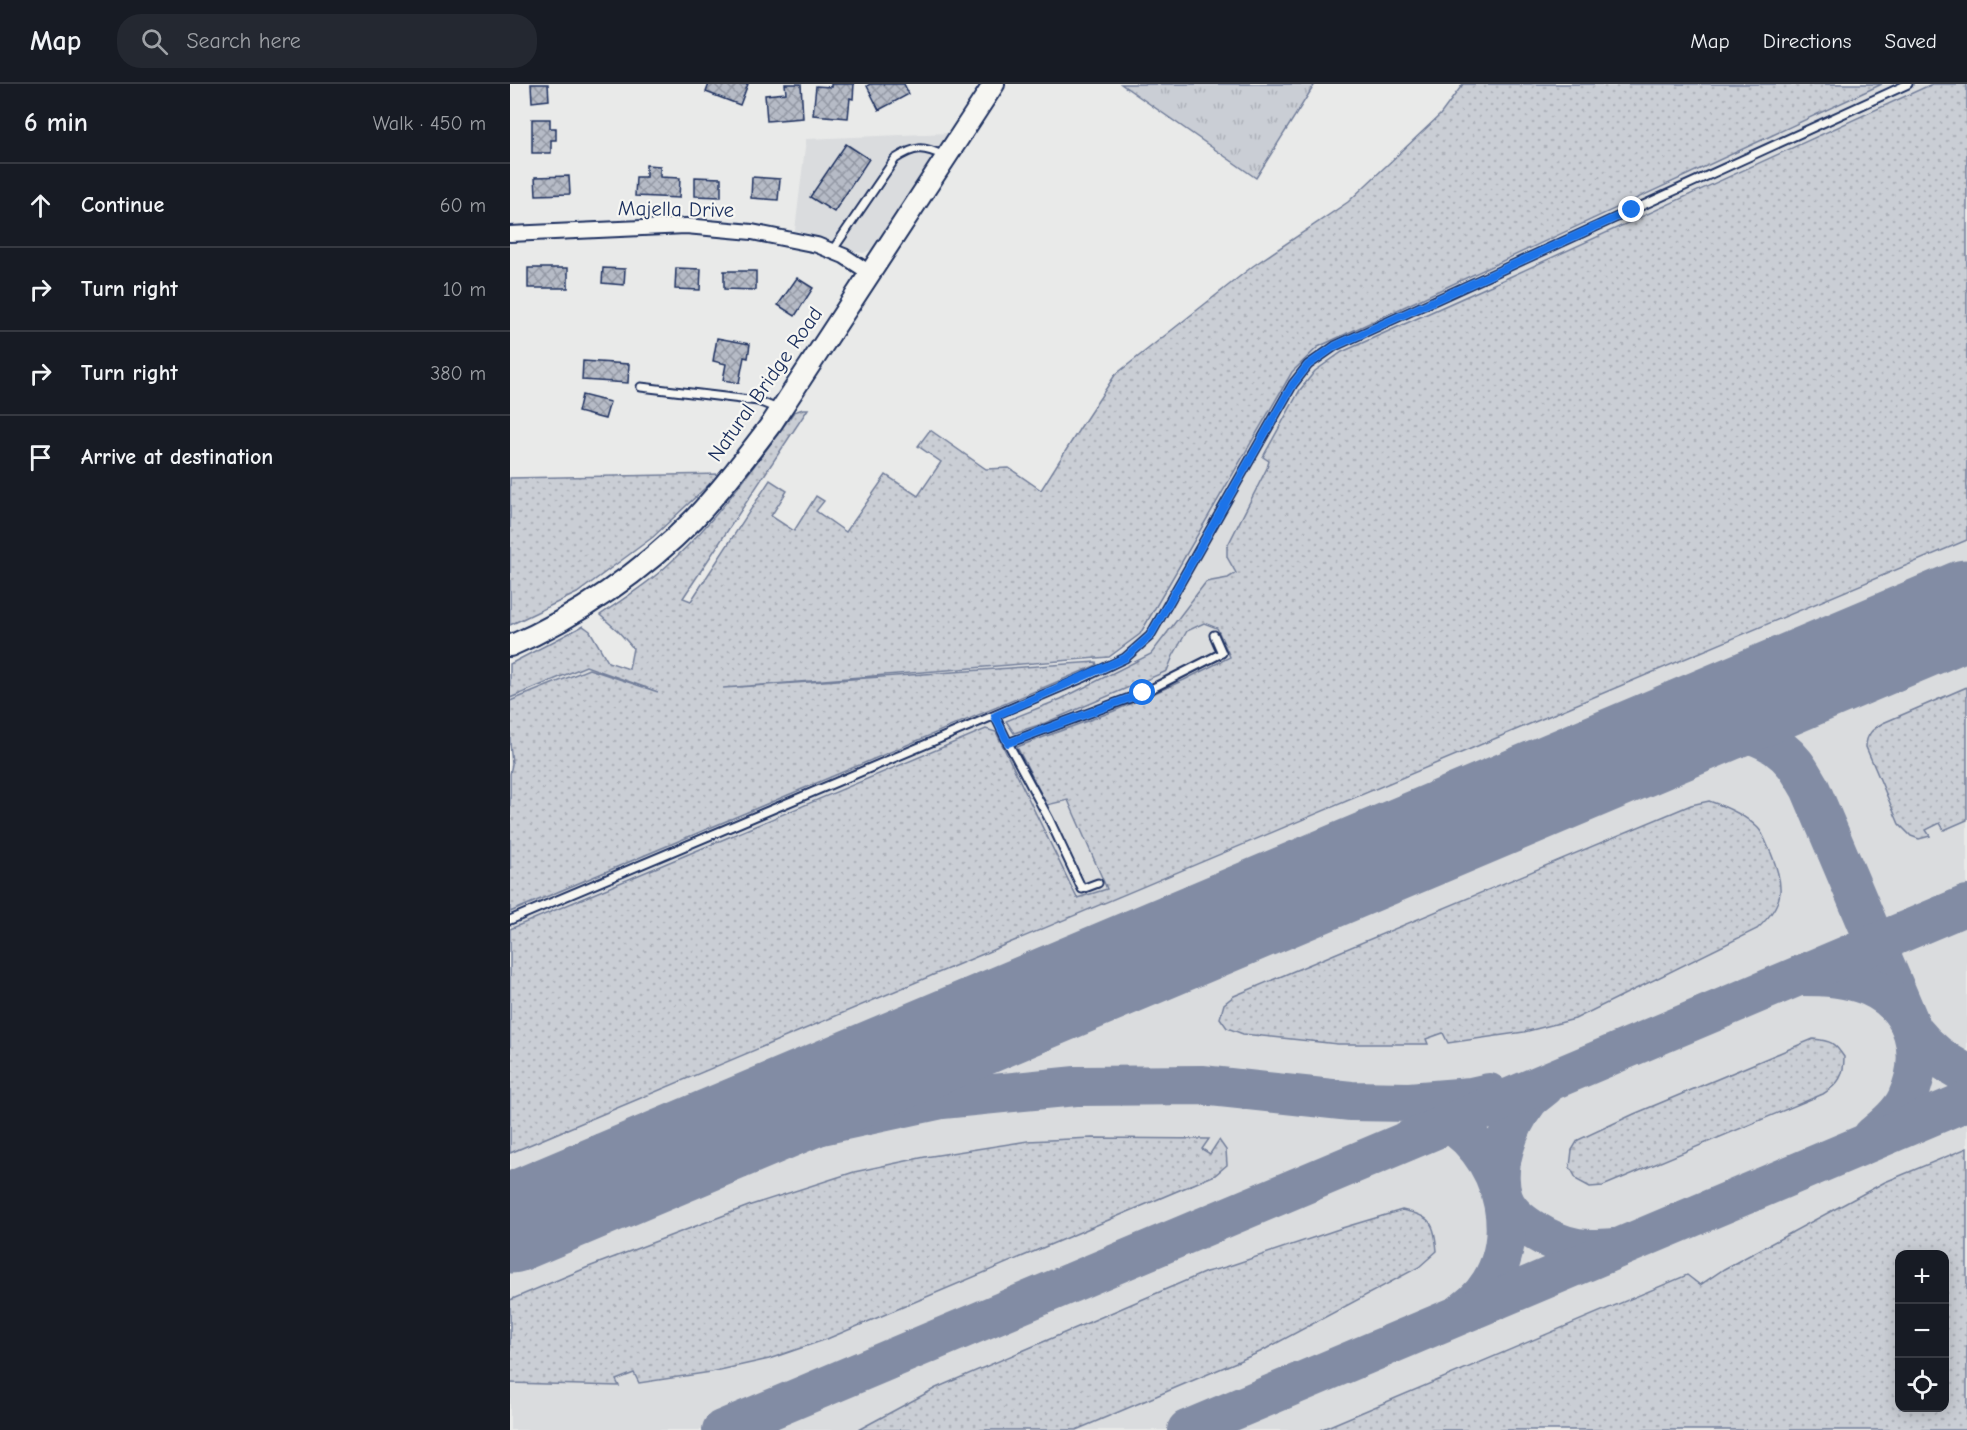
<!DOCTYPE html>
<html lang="en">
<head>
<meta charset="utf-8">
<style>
	:root { --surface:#171b24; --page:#242831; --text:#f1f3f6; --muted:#9ea1a6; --line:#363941 }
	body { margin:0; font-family:"Comic Neue",sans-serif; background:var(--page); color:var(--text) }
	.controls { position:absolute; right:18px; bottom:18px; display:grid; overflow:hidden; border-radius:12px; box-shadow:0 3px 15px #0003 }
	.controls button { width:54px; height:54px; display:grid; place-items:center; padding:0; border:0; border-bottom:2px solid var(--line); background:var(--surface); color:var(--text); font:30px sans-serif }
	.stop { position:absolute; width:18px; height:18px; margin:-14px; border:4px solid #1a73e8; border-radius:50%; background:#fff }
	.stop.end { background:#1a73e8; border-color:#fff; box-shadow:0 2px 6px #0008 }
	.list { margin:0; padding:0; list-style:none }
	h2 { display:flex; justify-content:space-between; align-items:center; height:78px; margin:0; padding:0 24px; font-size:26px }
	h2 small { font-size:20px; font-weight:400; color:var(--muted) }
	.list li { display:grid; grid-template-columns:39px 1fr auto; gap:18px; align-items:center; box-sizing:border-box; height:84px; padding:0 24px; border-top:2px solid var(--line) }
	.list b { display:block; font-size:22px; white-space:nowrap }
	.list em { font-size:20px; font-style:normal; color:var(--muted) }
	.icon { flex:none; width:33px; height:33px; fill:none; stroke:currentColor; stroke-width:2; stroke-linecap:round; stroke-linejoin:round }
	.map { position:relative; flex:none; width:1457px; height:1346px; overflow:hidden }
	header { display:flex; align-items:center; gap:36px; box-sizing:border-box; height:84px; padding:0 30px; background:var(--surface); border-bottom:2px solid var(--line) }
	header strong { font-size:28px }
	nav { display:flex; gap:33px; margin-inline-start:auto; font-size:21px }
	.search { width:420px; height:54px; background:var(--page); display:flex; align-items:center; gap:15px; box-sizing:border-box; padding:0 21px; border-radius:24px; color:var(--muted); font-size:22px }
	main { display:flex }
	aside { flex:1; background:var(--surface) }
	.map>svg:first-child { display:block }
	.built { fill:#dadcde; fill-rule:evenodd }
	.grass { fill:url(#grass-dots); stroke:#727e9a; stroke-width:1.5; fill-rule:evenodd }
	.park { fill:url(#park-tufts); stroke:#727e9a; stroke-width:1.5 }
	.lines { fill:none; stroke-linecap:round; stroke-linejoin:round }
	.taxiway { stroke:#828ca4; stroke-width:40 }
	.runway { stroke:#828ca4; stroke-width:99 }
	.building { fill:url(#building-cross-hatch); stroke:#1b2f5e; stroke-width:1.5 }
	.service-casing { stroke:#1b2f5e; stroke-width:11 }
	.minor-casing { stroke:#1b2f5e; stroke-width:18 }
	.secondary-casing { stroke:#1b2f5e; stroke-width:24 }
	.service { stroke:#f6f6f2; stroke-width:7 }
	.minor { stroke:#f6f6f2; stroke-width:14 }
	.secondary { stroke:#f6f6f2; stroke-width:20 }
	.route { stroke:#1a73e8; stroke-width:8 }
	.labels { text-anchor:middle; stroke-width:4.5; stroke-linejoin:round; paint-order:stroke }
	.street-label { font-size:21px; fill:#1b2f5e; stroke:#f6f6f2 }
</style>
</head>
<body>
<header>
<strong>Map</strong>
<div class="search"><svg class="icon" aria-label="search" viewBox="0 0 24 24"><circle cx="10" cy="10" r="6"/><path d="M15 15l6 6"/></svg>Search here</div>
<nav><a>Map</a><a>Directions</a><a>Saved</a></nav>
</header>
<main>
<aside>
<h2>6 min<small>Walk · 450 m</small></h2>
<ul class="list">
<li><svg class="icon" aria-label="ahead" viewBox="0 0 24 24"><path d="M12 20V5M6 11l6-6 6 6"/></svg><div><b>Continue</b></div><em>60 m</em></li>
<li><svg class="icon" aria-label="right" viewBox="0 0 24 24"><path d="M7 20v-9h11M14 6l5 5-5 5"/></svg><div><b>Turn right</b></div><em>10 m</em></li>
<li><svg class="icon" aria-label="right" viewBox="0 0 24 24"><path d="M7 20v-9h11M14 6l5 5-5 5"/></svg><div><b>Turn right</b></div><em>380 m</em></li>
<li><svg class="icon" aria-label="arrive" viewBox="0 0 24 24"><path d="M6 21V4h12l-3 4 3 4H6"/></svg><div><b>Arrive at destination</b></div></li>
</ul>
</aside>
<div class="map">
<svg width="1457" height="1346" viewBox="0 0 1457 1346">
	<defs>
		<pattern id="grass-dots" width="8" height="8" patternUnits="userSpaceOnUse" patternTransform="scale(1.5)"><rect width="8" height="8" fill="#caced5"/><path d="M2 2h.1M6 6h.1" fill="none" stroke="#adb1b9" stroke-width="1.8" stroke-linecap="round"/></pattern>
		<pattern id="park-tufts" width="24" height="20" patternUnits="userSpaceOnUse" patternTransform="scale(1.5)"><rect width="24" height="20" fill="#caced5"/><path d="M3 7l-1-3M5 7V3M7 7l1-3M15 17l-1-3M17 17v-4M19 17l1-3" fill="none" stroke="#adb1b9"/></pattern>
		<pattern id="building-cross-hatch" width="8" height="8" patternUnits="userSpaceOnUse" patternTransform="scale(1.5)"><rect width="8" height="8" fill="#b6bbc6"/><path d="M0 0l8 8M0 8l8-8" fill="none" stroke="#9398a4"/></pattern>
	</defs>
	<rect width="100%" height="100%" fill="#e9eae9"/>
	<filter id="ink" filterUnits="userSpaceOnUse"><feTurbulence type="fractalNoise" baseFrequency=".0167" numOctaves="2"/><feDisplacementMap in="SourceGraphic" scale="12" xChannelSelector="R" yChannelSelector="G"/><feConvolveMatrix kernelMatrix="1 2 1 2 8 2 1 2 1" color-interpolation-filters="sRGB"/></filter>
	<g filter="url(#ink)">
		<g class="built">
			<path d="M1370,0H1457V1346H0V590L76,582L148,608L601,575L630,550L783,276L814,253ZM1390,1170H1434V1324H1390Z"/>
			<path d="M439,49L363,165L353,169L341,167L311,154L285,146L296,55Z"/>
		</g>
		<g class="grass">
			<path d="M953,0H1372L808,263L782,288L630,550L599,573L213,604L586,578L587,581L0,828V690L2,680L0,659V617L79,585L148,608L76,582L0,614V580L73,542L80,547L98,578L119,585L123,564L108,547L90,531C116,513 142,497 164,475C210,432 247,378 284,328L293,325H298L173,514L181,517L260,396L277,407L261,432L284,447L306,412L314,417L306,427L336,448L376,391L408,412L431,378L408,362L420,346L476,385L499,384L531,406L570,344L605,291L743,182L838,118L930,31Z"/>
			<path d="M1422,0H1457V456L0,1069V845L476,645L486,648L567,814L597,805L558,716L537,721L507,663L604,627L674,596L720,573L707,544L694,539L677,547L663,572L657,587L535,639L504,649L496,637L551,615L641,570L696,498L718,494L726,489L717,473V463L757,384L759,377L753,373L790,306L805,287L832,268L995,195Z"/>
			<path d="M210,390L143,453L67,509L0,541V394Z"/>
			<path d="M1457,603V736L1434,746L1430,739L1416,746L1420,752L1409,755L1401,752L1389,740L1356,663C1356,650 1363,645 1373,639Z"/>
			<path d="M1199,717C1217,723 1235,731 1248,744C1254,750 1257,762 1261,769C1275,803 1275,819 1247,845L1065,935L1014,948L938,959L933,949L916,955L918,960H828L733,950L717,944L710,934L714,920L724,912L1181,721Z"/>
			<path d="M1303,955C1321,957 1324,958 1334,973C1334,992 1329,1000 1313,1010L1093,1102L1080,1103L1067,1096L1060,1083L1062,1066L1068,1056L1124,1030Z"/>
			<path d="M582,1054L699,1055L692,1065L700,1070L709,1056L716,1066L717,1081L705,1091L317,1255L259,1275L201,1288L129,1299L124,1289L106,1296L109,1302L0,1299V1216L76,1184L241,1121L344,1088L415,1073L518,1057Z"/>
			<path d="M1457,1064V1346H810L1177,1191L1190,1201L1214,1185L1375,1098ZM1390,1170H1434V1324H1390Z"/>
			<path d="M892,1126C921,1132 924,1138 927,1167L909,1183L750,1268L566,1346H348L426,1304L696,1188L716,1183L832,1144Z"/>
		</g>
		<path class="park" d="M611,0H805L746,94Z"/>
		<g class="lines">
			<g class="taxiway">
				<path d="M1450,528H1457"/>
				<path d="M1159,651C1204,644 1253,639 1285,680C1291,688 1295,696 1300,704L1403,947C1418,966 1435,979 1457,990"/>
				<path d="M1291,892C1315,892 1337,893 1359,902C1406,922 1417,971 1397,1015C1390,1030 1375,1042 1363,1052"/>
				<path d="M1034,1003C1028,1008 1021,1012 1017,1018C998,1042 983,1084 993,1114C1001,1138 1043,1160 1067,1164C1079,1166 1092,1165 1104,1164"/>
				<path d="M921,1030C998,1058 1026,1176 954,1227"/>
				<path d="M127,1086L298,1044L432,1015L566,1002L692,1001L841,1017L899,1018L961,1013L979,1009"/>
				<path d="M212,1346L1457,821"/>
				<path d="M677,1346L1457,1017"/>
			</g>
			<path class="runway" d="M0,1140L1457,525"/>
		</g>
		<g class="building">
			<path d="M21,0H38L39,16L22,18Z"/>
			<path d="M199,0H238L230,21L196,8Z"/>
			<path d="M275,0H291L293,34L257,37L255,11L276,9Z"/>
			<path d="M321,0H344L343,15L340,14L338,34L303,31L306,2L321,3Z"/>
			<path d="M360,0H394L399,10L369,26L357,2Z"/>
			<path d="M22,35H40V44H46V56H41V69H22Z"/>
			<path d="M336,60L359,75L324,128L300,113Z"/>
			<path d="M136,81L150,82V93L170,94L169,114L125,112L126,93H136Z"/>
			<path d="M59,92L60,110L26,111L25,93Z"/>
			<path d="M185,93L211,94V113L185,112Z"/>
			<path d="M242,93L270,95L268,116L241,114Z"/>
			<rect x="18" y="184" width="40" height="20"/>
			<path d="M93,184L115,185L114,201L92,199Z"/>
			<path d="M166,184L191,185L190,206L165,205Z"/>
			<path d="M214,187H246V206L214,205Z"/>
			<path d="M287,194L303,204L285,232L268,221Z"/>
			<path d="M207,254L240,260L238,274L234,273L229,299L213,296L216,280L203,277Z"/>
			<path d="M73,277L119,280L118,299L72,296Z"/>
			<path d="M72,311L100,318L95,335L68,328Z"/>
		</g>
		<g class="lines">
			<defs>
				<g id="service">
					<path d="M322,167L385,75C405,62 413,62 434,72"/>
					<path d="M131,303L248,317L268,325"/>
					<path d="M485,632L498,659L633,609L712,569L704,551"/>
					<path d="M498,659L539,735L572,805L588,799"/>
					<path d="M0,836L573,594L615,574L640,552L783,300L798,281L825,262L1398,0"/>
				</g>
				<path id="minor" d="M0,150L176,142L242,148L307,161L334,172L360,189"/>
				<path id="secondary" d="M0,562C66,534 134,486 184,435C212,405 237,372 262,339L484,0"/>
			</defs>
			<use href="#service" class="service-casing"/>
			<use href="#minor" class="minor-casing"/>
			<use href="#secondary" class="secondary-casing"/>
			<use href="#service" class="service"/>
			<use href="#minor" class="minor"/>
			<use href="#secondary" class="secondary"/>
		</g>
	</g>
	<g class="lines" filter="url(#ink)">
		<path class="route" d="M633,609L498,659L485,632L615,574L640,552L783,300L798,281L825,262L1122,126"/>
	</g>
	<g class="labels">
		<g class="street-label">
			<text transform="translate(166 125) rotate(1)" y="7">Majella Drive</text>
			<text transform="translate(255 300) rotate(-55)" y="7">Natural Bridge Road</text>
		</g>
	</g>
</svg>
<div class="controls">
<button>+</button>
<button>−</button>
<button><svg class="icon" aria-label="locate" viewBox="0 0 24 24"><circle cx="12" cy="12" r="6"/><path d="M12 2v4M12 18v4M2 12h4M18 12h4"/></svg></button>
</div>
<div class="stop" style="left:633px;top:609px"></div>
<div class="stop end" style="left:1122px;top:126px"></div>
</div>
</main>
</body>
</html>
